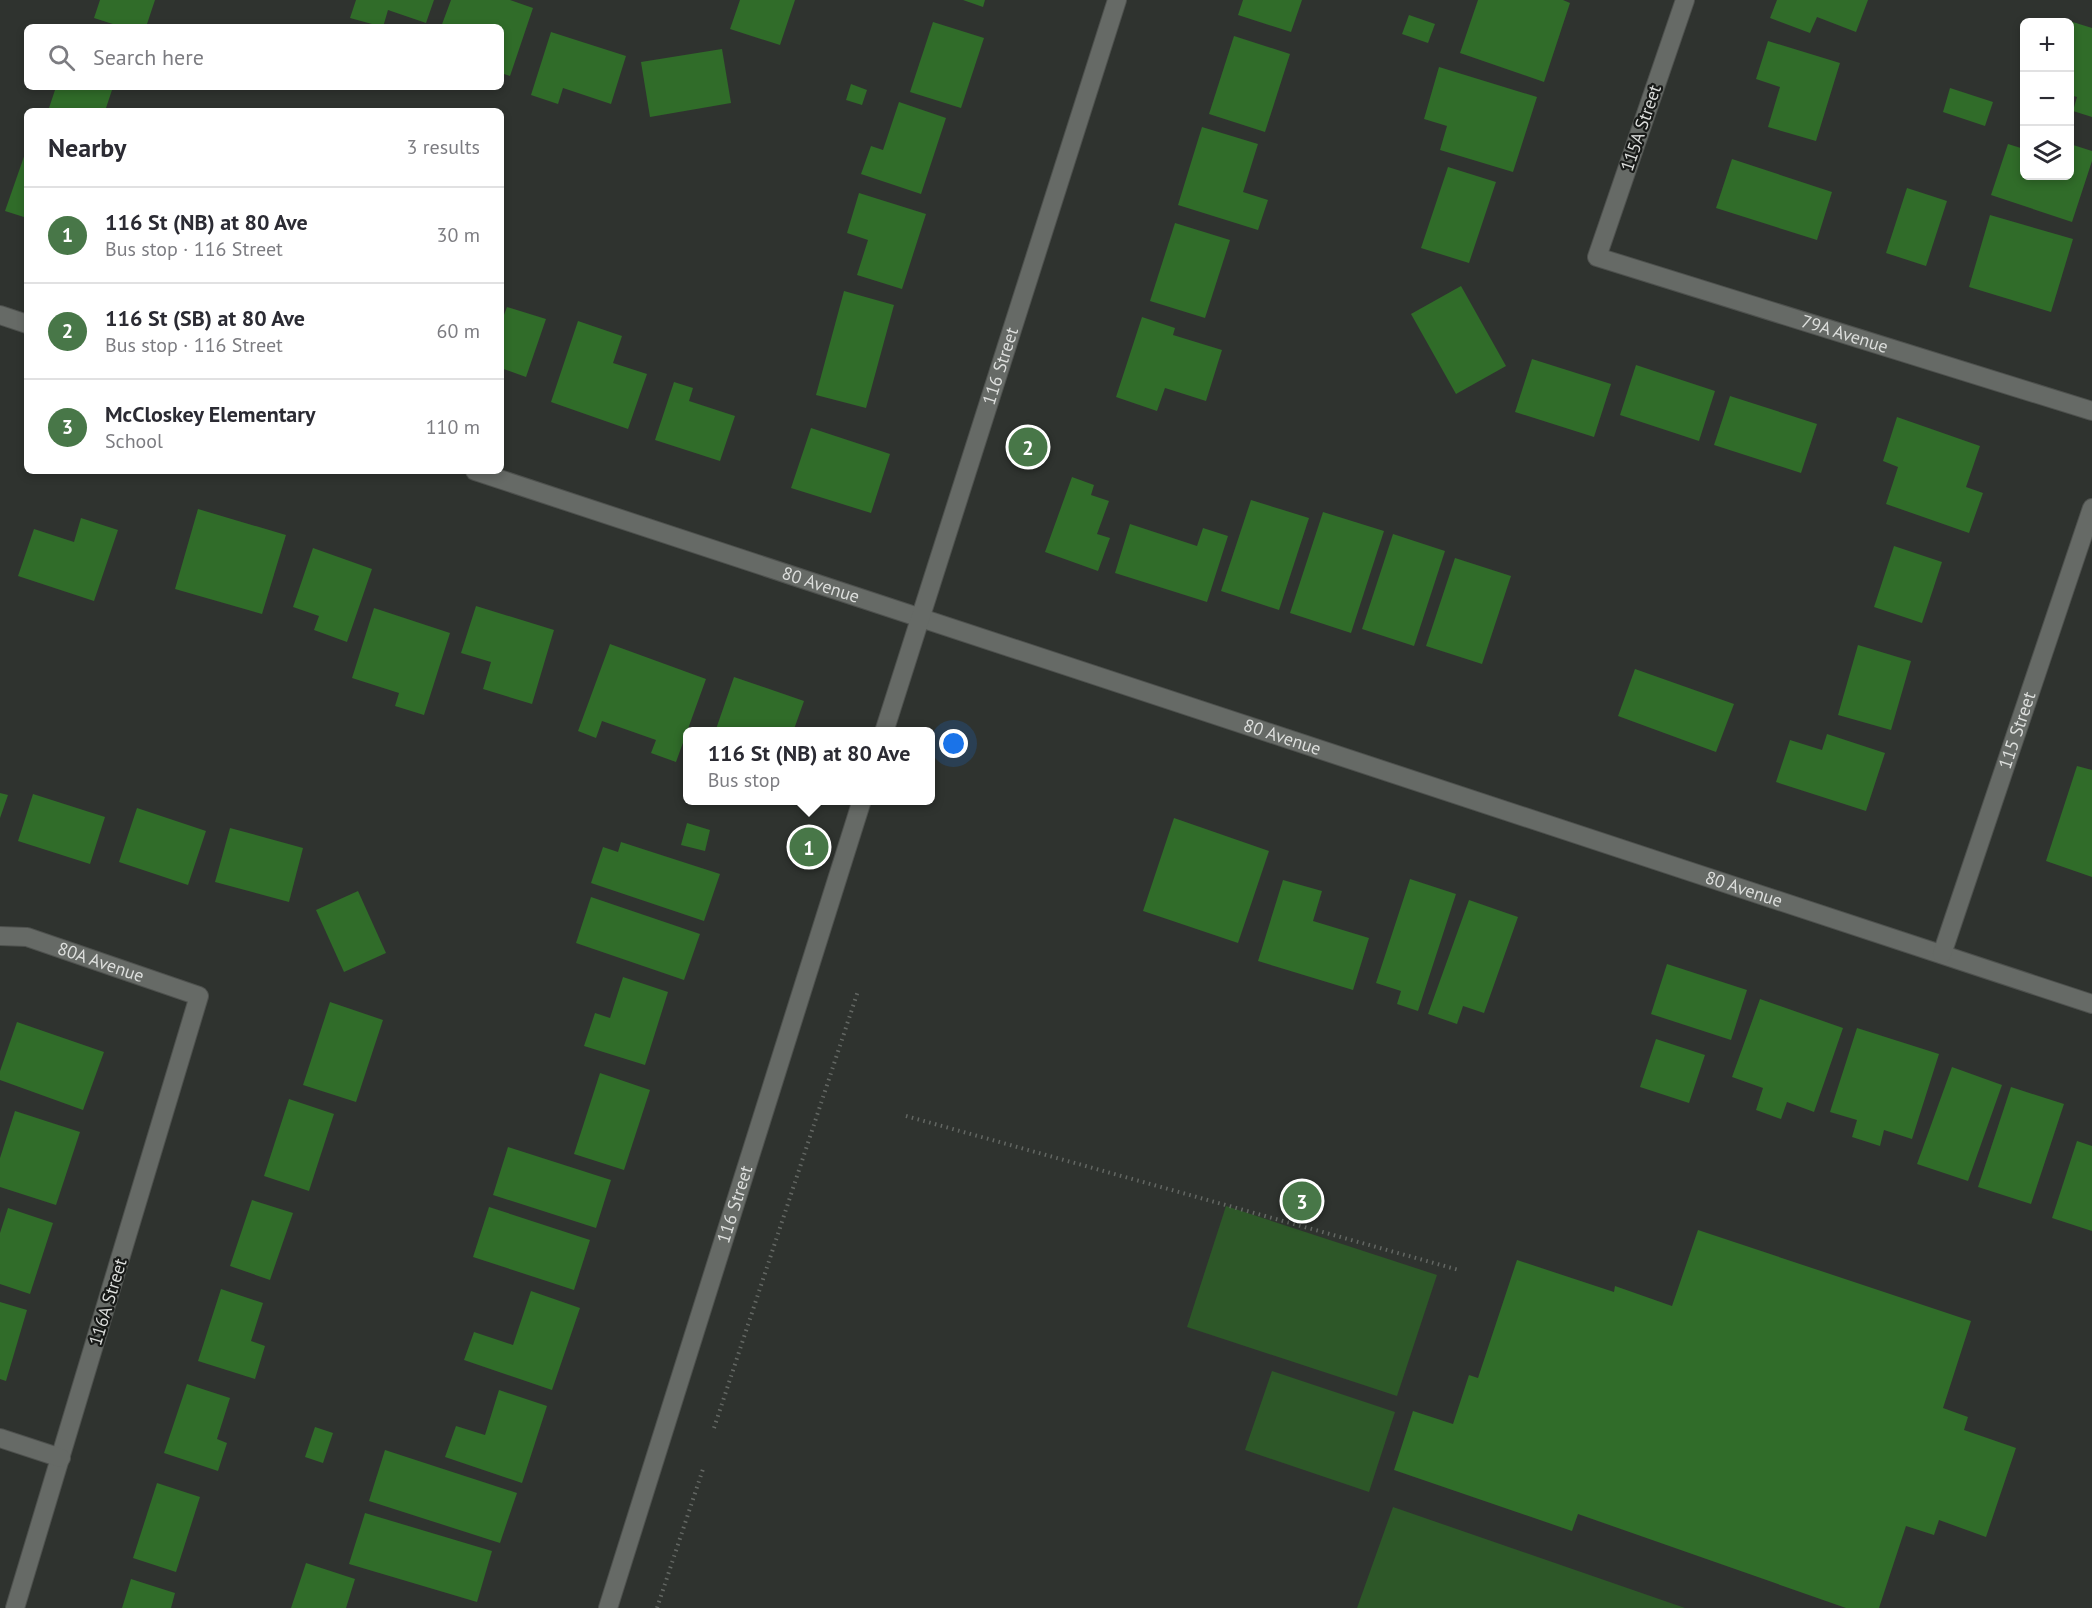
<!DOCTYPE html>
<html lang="en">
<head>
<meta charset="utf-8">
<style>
	:root { --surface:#fff; --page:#f2f2f3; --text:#2b2b33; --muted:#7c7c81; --line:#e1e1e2; --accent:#487748 }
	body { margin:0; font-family:"PT Sans",sans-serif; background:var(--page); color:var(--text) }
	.controls { position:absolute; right:18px; top:18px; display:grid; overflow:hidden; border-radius:9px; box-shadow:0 3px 9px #0003 }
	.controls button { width:54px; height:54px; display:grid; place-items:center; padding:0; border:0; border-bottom:2px solid var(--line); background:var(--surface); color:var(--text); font:30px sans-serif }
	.you { position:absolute; left:954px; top:744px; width:21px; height:21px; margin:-15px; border:4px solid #fff; border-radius:50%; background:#1a73e8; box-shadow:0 0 0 9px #1a73e833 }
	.badge { display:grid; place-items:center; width:39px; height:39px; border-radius:50%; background:var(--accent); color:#fff; font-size:20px; font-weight:700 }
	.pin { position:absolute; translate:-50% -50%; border:3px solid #fff; box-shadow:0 2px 6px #0006 }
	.popup { position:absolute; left:683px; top:727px; width:252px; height:78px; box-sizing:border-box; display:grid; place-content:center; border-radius:9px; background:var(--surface); filter:drop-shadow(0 2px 4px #0005); font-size:20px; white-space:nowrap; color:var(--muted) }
	.popup b { font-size:22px; color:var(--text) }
	.popup::after { content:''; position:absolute; left:50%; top:100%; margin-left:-12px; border:12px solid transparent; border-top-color:var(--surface) }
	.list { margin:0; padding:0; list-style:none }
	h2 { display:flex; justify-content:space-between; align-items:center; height:78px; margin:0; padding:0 24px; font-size:26px }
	h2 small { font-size:20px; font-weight:400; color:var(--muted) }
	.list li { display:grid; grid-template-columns:39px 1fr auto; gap:18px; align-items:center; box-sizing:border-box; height:96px; padding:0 24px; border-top:2px solid var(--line) }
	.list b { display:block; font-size:22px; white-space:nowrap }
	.list p { margin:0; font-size:20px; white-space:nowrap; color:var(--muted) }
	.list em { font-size:20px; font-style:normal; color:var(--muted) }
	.icon { flex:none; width:33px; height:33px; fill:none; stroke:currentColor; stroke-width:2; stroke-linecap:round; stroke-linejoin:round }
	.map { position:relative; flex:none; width:2092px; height:1608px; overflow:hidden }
	.search { position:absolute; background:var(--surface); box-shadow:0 3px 9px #0003; left:24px; top:24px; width:480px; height:66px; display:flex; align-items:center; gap:15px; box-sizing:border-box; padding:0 21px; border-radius:9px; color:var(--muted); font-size:22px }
	.panel { position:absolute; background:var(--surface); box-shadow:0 3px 9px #0003; left:24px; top:108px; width:480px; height:366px; border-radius:9px }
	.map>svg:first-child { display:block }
	.green { fill:#2d5728 }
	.building { fill:#306c29 }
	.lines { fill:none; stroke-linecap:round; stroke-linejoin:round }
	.minor-casing { stroke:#4e514e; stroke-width:20 }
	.path { stroke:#636763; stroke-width:4; stroke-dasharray:1.5 4.5; stroke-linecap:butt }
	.minor { stroke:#666a66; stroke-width:18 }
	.labels { text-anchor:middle; stroke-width:4.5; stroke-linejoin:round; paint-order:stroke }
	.street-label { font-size:18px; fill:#dcdedc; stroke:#181a18 }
</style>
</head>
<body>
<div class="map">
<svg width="2092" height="1608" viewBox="0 0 2092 1608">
	<rect width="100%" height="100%" fill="#2f332f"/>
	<g class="green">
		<path d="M1226,1206L1437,1275L1397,1396L1187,1327Z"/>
		<path d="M1272,1371L1395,1412L1369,1492L1245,1450Z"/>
		<path d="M1393,1507L1685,1608H1357Z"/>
	</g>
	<g class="building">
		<path d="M100,0H155L146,27H122L94,18Z"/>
		<path d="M356,0H434L426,23L388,10L383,27L350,18Z"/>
		<path d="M451,0H510L533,8L510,76L501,73V27H441Z"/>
		<path d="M740,0H795L780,45L730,29Z"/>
		<path d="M963,0H985L983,7Z"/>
		<path d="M1243,0H1302L1291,32L1238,15Z"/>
		<path d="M1478,0H1563L1570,3L1544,82L1460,53Z"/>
		<path d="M1777,0H1868L1856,32L1817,17L1810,33L1770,18Z"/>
		<path d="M1409,15L1435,24L1428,43L1402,34Z"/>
		<path d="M2060,18L2092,28V117L2073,111L2077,97L2070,95V22H2058Z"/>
		<path d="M933,22L984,38L961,108L910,92Z"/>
		<path d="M551,32L626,56L611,104L563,88L558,104L531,95Z"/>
		<path d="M1234,36L1290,54L1265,132L1209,114Z"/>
		<path d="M1768,41L1840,63L1816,141L1768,127L1780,87L1756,79Z"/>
		<path d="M722,49L731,103L650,117L641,62Z"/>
		<path d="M1439,67L1537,97L1513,172L1440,150L1447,126L1424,119Z"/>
		<path d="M851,84L867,90L862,105L846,100Z"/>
		<path d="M56,87H113L105,111H48Z"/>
		<path d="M1950,88L1993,102L1985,126L1943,112Z"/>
		<path d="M899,102L946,118L921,194L861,174L871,146L883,150Z"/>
		<path d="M1202,127L1258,144L1243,192L1268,200L1258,230L1178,205Z"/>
		<path d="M2008,144L2024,149V176H2070V144L2092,151V161L2072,222L1991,195Z"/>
		<path d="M27,148V218L5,211Z"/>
		<path d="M1732,159L1832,192L1817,240L1716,208Z"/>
		<path d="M1448,167L1496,182L1469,263L1421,248Z"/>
		<path d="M1907,188L1947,201L1926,266L1886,253Z"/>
		<path d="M859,193L926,214L902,289L857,275L868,240L847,233Z"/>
		<path d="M1990,215L2073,239L2051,312L1969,287Z"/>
		<path d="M1175,223L1230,240L1205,318L1150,301Z"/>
		<path d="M1461,286L1506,366L1456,394L1411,314Z"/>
		<path d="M844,291L894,305L866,408L816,395Z"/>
		<path d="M507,307L546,319L526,377L501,368V323Z"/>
		<path d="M1142,317L1175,328L1173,335L1222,350L1206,401L1165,388L1157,411L1116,397Z"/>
		<path d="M578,321L622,336L613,363L647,374L628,429L551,402Z"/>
		<path d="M1532,359L1611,384L1594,437L1515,412Z"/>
		<path d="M1636,365L1715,391L1699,441L1620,415Z"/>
		<path d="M674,382L693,388L689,401L735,416L720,461L655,440Z"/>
		<path d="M1730,396L1817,424L1801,473L1714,445Z"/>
		<path d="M1897,417L1980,446L1966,487L1983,493L1969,533L1886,504L1898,467L1883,461Z"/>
		<path d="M811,428L890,454L871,513L791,488Z"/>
		<path d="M1072,477L1094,485L1091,495L1109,501L1097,534L1110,538L1098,571L1045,552Z"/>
		<path d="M1251,500L1309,518L1279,610L1221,591Z"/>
		<path d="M198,509L286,535L262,614L175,589Z"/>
		<path d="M1323,512L1384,531L1351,633L1290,613Z"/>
		<path d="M81,518L118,530L94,601L18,576L34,529L74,542Z"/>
		<path d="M1130,524L1197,546L1203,528L1228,536L1207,602L1115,573Z"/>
		<path d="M1393,534L1445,551L1414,646L1362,629Z"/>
		<path d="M1894,546L1942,562L1922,623L1874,607Z"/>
		<path d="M313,548L372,569L347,642L314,630L319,616L293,607Z"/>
		<path d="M1455,558L1511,576L1482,664L1426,646Z"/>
		<path d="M476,606L554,630L532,704L483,689L491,662L461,653Z"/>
		<path d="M374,608L450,633L424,715L395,706L399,693L352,678Z"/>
		<path d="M610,644L706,679L676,762L651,753L656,740L602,721L596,738L578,731Z"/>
		<path d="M1858,645L1911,661L1891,730L1838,715Z"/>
		<path d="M1635,669L1734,704L1716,752L1618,716Z"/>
		<path d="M734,677L804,701L793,732H715Z"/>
		<path d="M1827,734L1885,753L1866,811L1776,782L1790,740L1822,750Z"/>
		<path d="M2077,766L2092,770V877L2046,861Z"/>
		<path d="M0,793L8,795L0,818Z"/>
		<path d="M33,794L105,817L90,864L18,841Z"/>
		<path d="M137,808L206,831L188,885L119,862Z"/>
		<path d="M1174,818L1269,851L1238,943L1143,911Z"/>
		<path d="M687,823L710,830L705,851L681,845Z"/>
		<path d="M230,828L303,848L289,902L215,882Z"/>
		<path d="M621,842L720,874L704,921L591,883L603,847L618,852Z"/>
		<path d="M1410,879L1456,894L1418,1011L1397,1004L1401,991L1376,983Z"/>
		<path d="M1283,880L1322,891L1313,921L1369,938L1353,990L1258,961Z"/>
		<path d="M358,891L386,953L344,972L316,910Z"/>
		<path d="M591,897L700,934L684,980L576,943Z"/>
		<path d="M1469,900L1518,917L1484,1013L1463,1006L1457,1024L1428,1014Z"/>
		<path d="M1667,964L1747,990L1731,1040L1651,1014Z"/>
		<path d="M623,977L668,992L645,1065L584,1046L595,1013L610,1018Z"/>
		<path d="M1760,999L1843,1028L1814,1112L1787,1102L1781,1119L1756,1110L1763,1088L1732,1077Z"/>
		<path d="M330,1002L383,1020L356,1102L303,1085Z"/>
		<path d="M17,1022L104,1052L83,1110L0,1080V1071Z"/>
		<path d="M1857,1028L1939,1054L1912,1139L1884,1130L1880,1146L1852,1137L1857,1120L1830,1112Z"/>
		<path d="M1656,1039L1705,1055L1689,1103L1640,1087Z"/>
		<path d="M1952,1067L2002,1085L1968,1181L1917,1164Z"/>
		<path d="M600,1073L650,1090L624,1170L574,1154Z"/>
		<path d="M2011,1087L2064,1104L2031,1204L1978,1187Z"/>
		<path d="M289,1099L334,1114L309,1191L264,1176Z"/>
		<path d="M15,1111L80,1132L56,1205L0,1187V1158Z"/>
		<path d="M2077,1141L2092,1146V1231L2052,1218Z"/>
		<path d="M508,1147L611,1180L596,1228L493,1195Z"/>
		<path d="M252,1200L293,1213L270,1280L230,1266Z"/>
		<path d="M489,1207L590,1240L574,1290L473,1257Z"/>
		<path d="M8,1208L53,1223L30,1294L0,1284V1233Z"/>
		<path d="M1698,1230L1971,1321L1943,1408L1968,1417L1964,1430L2016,1448L1986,1537L1939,1520L1934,1535L1906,1526L1879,1608H1846L1578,1514L1572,1531L1394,1470L1413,1411L1453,1424L1469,1375L1478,1378L1517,1260L1614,1292L1615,1286L1672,1306Z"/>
		<path d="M221,1289L263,1303L251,1341L265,1346L255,1379L198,1361Z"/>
		<path d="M531,1291L580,1308L552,1390L464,1360L474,1332L513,1345Z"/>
		<path d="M0,1302L27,1310L6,1381L0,1379Z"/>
		<path d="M187,1384L230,1398L217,1439L227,1443L218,1471L164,1453Z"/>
		<path d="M499,1390L547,1406L522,1483L445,1457L456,1426L485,1435Z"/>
		<path d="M315,1427L333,1433L323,1463L305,1457Z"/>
		<path d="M385,1450L517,1493L500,1543L369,1501Z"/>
		<path d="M157,1483L200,1497L176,1572L133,1558Z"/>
		<path d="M365,1513L492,1551L477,1602L349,1564Z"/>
		<path d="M306,1563L355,1579L346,1608H291Z"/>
		<path d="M131,1579L175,1593L171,1608H122Z"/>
	</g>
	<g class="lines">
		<defs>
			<g id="minor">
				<path id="s1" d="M1685,0L1597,257L2092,411"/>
				<path d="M0,315L27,324"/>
				<path id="s2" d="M475,471L2092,1004"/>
				<path id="s3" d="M884,732L1117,0"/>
				<path id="s4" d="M0,936L27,937L199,996L15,1608"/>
				<path id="s5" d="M1942,954L2092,508"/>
				<path d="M0,1438L61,1458"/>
				<path id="s6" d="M608,1608L862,800"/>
			</g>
		</defs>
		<use href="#minor" class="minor-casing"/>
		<g class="path">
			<path d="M906,1116L1459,1270"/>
			<path d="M714,1428L858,991"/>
			<path d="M657,1608L703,1469"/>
		</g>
		<use href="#minor" class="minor"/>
	</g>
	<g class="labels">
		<g class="street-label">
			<text transform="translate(1641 128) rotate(-71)" y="6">115A Street</text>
			<text dy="6" stroke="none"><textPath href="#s1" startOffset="531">79A Avenue</textPath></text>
			<text dy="6" stroke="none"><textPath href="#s3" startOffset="384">116 Street</textPath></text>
			<text dy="6" stroke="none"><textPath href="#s2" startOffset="364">80 Avenue</textPath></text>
			<text dy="6" stroke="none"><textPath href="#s5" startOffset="236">115 Street</textPath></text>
			<text dy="6" stroke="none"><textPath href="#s2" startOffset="850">80 Avenue</textPath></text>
			<text dy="6" stroke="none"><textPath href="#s2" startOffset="1336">80 Avenue</textPath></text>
			<text dy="6" stroke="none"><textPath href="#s4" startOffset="105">80A Avenue</textPath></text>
			<text dy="6" stroke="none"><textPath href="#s6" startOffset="423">116 Street</textPath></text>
			<text transform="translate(108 1302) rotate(-73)" y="6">116A Street</text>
		</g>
	</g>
</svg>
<div class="controls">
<button>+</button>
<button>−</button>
<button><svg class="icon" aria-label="layers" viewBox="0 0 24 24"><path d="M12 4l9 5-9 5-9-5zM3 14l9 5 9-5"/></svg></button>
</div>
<div class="you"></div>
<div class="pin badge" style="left:809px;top:847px">1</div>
<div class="popup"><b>116 St (NB) at 80 Ave</b>Bus stop</div>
<div class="pin badge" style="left:1028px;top:447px">2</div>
<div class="pin badge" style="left:1302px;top:1201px">3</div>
<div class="search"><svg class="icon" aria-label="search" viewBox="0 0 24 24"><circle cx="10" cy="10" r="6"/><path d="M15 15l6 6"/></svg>Search here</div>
<section class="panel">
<h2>Nearby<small>3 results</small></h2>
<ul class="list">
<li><span class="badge">1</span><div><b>116 St (NB) at 80 Ave</b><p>Bus stop · 116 Street</p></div><em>30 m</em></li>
<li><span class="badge">2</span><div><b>116 St (SB) at 80 Ave</b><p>Bus stop · 116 Street</p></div><em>60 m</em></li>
<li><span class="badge">3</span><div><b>McCloskey Elementary</b><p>School</p></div><em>110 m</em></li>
</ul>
</section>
</div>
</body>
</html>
